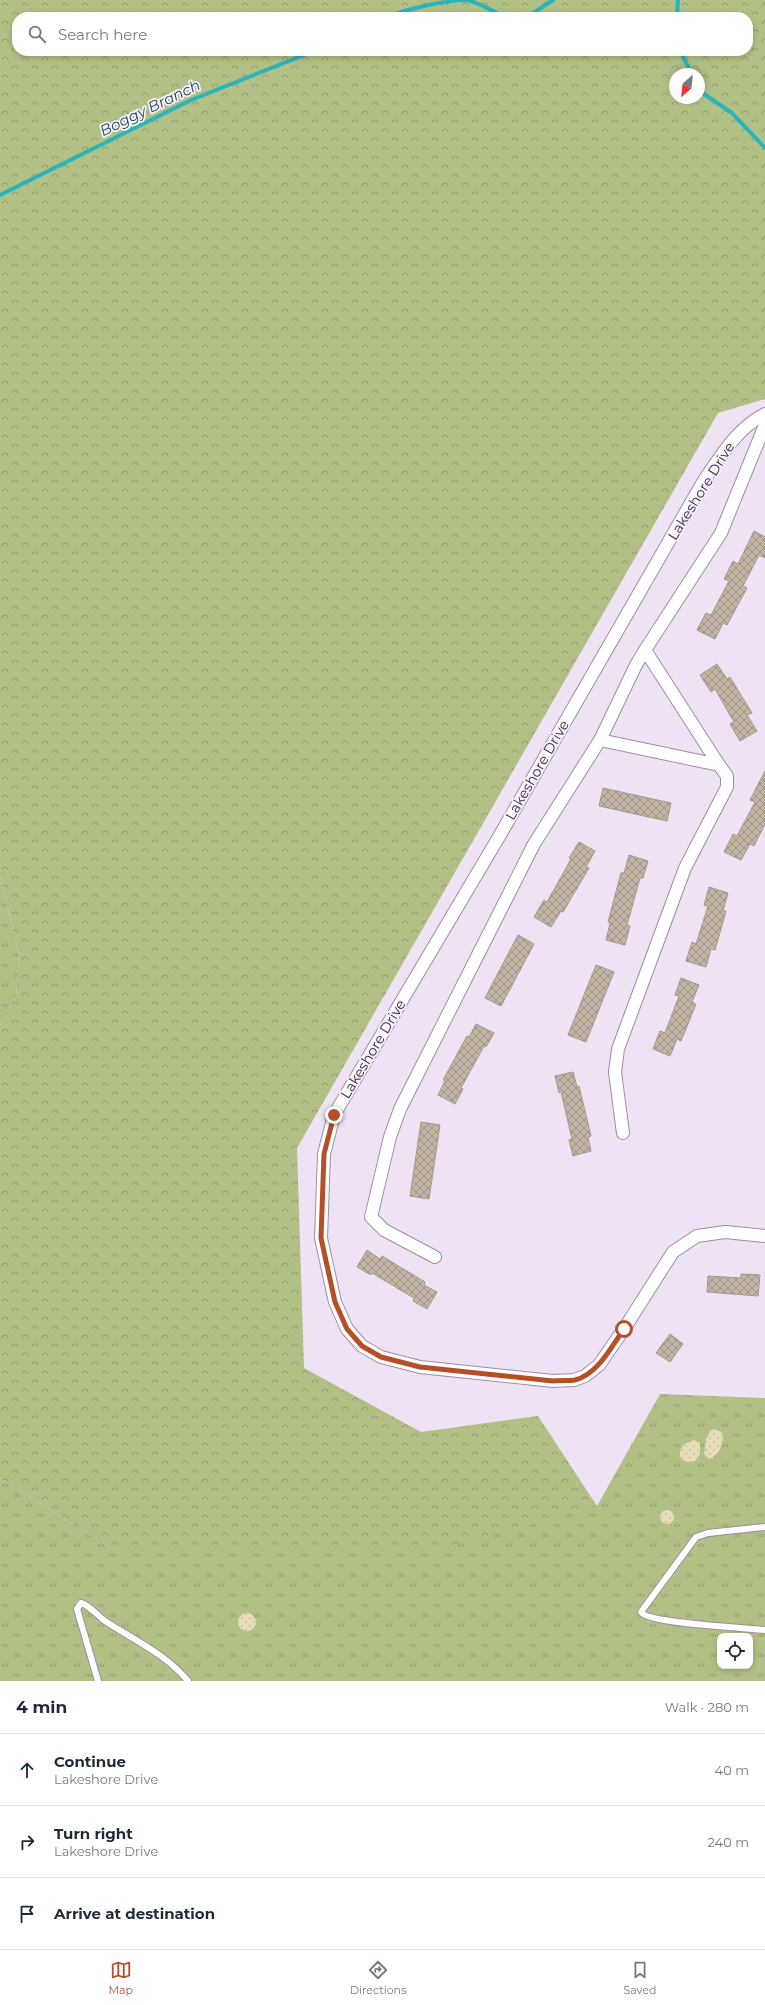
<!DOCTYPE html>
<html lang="en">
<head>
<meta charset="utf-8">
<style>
	:root { --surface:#fff; --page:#f6f6f7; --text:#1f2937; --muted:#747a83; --line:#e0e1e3; --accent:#b64e28 }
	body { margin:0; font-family:Montserrat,sans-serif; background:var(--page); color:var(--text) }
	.controls { position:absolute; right:12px; bottom:12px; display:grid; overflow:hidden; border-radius:8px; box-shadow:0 2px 6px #0003 }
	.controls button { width:36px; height:36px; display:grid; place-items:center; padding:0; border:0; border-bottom:1px solid var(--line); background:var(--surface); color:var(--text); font:20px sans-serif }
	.compass { position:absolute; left:669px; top:68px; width:36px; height:36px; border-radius:50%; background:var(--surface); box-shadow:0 2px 6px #0003; rotate:207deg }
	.stop { position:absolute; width:12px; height:12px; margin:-9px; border:3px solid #b64e28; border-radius:50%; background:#fff }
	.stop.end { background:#b64e28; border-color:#fff; box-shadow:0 1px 4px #0008 }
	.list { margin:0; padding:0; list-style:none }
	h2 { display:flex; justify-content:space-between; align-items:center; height:52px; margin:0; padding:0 16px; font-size:17px }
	h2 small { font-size:13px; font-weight:400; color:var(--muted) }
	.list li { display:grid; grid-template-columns:26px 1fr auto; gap:12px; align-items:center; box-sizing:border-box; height:72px; padding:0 16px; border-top:1px solid var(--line) }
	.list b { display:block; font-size:15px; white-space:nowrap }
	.list p { margin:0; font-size:13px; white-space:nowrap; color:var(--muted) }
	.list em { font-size:13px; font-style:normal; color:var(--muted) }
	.icon { flex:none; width:22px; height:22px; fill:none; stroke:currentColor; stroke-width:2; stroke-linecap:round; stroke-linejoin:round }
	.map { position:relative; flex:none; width:765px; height:1681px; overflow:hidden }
	.search { position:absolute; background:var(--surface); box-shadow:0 2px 6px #0003; left:12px; right:12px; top:12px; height:44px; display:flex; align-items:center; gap:10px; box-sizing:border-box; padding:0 14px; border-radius:16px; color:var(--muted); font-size:15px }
	.sheet { height:268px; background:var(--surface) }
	nav { display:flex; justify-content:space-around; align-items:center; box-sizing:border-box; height:56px; border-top:1px solid var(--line); background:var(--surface); font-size:11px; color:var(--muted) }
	nav a { display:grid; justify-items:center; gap:2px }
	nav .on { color:var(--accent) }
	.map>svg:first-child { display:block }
	.grass { fill:url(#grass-tufts); fill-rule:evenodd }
	.forest { fill:url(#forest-crowns); fill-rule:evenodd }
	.sand { fill:url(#sand-dots) }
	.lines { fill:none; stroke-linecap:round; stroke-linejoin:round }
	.stream { stroke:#2bb5bb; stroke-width:4 }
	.building { fill:url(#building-cross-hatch); stroke:#a59788 }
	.service-casing { stroke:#9b90a1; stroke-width:8 }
	.minor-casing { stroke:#9b90a1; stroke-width:14 }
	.service { stroke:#fff; stroke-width:6 }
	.minor { stroke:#fff; stroke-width:12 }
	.route { stroke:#b64e28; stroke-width:5 }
	.labels { text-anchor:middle; stroke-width:3.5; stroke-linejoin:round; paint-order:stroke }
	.street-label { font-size:14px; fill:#343037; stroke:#faf0ff }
	.water-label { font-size:15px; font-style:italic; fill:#184f52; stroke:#faf0ff }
</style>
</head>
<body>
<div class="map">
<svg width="765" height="1681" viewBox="0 0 765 1681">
	<defs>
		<pattern id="grass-tufts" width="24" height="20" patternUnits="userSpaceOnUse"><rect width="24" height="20" fill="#b1c085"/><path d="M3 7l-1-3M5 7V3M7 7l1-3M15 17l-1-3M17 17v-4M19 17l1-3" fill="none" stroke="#919c6e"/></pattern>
		<pattern id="forest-crowns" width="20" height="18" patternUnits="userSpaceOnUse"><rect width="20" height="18" fill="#b1c085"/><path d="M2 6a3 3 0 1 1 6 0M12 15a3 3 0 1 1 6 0" fill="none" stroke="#919c6e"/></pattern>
		<pattern id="sand-dots" width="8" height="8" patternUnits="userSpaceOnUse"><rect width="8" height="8" fill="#e7ddb8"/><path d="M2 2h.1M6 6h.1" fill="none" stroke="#c7be9f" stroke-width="1.8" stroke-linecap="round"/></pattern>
		<pattern id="building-cross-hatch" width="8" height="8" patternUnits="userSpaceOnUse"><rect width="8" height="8" fill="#c2b4a4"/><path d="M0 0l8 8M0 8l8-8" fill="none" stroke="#9e9386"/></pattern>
	</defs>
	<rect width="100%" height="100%" fill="#eee2f4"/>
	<g class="grass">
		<path d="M0,876L19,954L16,995L0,1026Z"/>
		<path d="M660,1394L765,1398V1681H0V1478L112,1549L597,1506ZM720,1636H750V1666H720Z"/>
	</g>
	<path class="forest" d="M0,0H765V399L718,413L297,1148L304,1368L421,1432L538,1416L597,1506L439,1549H112L0,1478V1026L16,995L19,954L0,876ZM17,17H748V51H17ZM675,74H699V98H675Z"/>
	<g class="sand">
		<path d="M714,1429L722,1432C725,1442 719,1456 709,1459L704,1454L706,1440L710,1431Z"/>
		<path d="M694,1440L700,1443V1454L695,1461L687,1462L681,1459C677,1448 684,1443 694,1440Z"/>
		<circle cx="667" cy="1517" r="7"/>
		<circle cx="247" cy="1622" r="9"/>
	</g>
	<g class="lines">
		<g class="stream">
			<path d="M388,17C404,9 449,0 467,0C478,2 494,12 505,17"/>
			<path d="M527,17L553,0"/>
			<path d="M677,17L678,0"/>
			<path d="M682,51L683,57L692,74"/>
			<path d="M699,88L701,92L732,113L765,148"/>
			<path d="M0,195L191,100L314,51"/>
		</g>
	</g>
	<g class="building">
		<path d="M754,531L765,537V558L759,555L743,586L747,588L727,625L723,623L715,639L697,630L706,613L711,615L729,581L724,579L733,561L738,564Z"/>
		<path d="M717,664L727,679L730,677L752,713L747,715L757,731L740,741L730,724L734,722L715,689L711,692L700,675Z"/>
		<path d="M765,771V824L754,846L750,844L741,860L724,852L733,834L737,836L755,802L750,800Z"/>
		<path d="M603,788L671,803L667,821L599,806Z"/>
		<path d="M579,842L595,851L586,867L589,868L563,912L561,911L551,927L534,917L544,900L547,902L571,859L569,858Z"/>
		<path d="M629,855L648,861L643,878H640L627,925L630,926L625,945L606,940L610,923L608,922L621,873H624Z"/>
		<path d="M709,887L728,893L723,911H726L715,950L711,949L706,967L686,961L692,942L696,944L708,906L704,905Z"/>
		<path d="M518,935L534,944L501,1006L485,998Z"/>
		<path d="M596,965L614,972L586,1042L568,1035Z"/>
		<path d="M681,978L699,985L692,1002L696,1004L681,1041L677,1039L670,1056L653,1049L660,1031L665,1033L679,996L675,995Z"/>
		<path d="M476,1024L494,1033L486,1047L484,1046L461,1088L463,1089L455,1104L438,1095L445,1081L443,1080L467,1036L469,1037Z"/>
		<path d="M573,1072L577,1087L579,1086L591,1136L588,1137L591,1151L573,1156L569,1140L572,1139L561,1092L559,1093L555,1076Z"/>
		<path d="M421,1122L440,1125L429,1199L410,1196Z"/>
		<path d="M367,1250L380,1259L382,1256L425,1282L424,1285L437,1292L427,1309L413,1301L414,1298L372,1273L371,1275L357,1267Z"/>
		<path d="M741,1274L760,1275L758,1296L707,1292L708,1276L741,1278Z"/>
		<path d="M670,1334L683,1344L670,1362L656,1353Z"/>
	</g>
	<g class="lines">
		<defs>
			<g id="service">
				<path d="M765,1527L708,1533L696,1537L641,1612C646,1623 747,1628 765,1630"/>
				<path d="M98,1681L77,1609L81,1603C89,1605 98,1616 105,1621C134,1640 166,1654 188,1681"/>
			</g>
			<g id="minor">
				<path d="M765,414C737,428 721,456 703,482L500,835L334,1115L324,1154L321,1238L335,1302L347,1329L362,1346L381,1357L420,1367L553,1381L574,1380L585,1376L599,1365L624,1329L673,1252L697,1236L725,1232L765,1236"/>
				<path d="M645,650L719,765L600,740L636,665L645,650L721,533L765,425"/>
				<path d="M623,1133L615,1072L618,1049L685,868L727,787V776L719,765"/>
				<path d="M435,1257L384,1230L371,1217L390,1137L400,1109L534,844L600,740"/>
			</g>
		</defs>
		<use href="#service" class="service-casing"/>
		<use href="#minor" class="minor-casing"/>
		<use href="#service" class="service"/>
		<use href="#minor" class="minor"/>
	</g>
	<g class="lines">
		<path class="route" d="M334,1115L324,1154L321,1238L335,1302L347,1329L362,1346L381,1357L420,1367L553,1381C560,1380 568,1381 575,1380C598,1374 611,1347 624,1329"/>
	</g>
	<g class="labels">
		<g class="street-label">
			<text transform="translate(701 491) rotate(-58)" y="5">Lakeshore Drive</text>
			<text transform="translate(537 770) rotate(-60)" y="5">Lakeshore Drive</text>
			<text transform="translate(373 1049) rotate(-59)" y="5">Lakeshore Drive</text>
		</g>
		<g class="water-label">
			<text transform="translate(150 108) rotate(-26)" y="5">Boggy Branch</text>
		</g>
	</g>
</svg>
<div class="controls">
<button><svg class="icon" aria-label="locate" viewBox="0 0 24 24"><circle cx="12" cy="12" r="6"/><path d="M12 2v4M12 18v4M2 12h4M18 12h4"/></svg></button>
</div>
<svg class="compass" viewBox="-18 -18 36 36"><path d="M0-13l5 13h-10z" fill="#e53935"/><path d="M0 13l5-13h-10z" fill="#747a83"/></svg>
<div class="stop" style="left:624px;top:1329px"></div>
<div class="stop end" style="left:334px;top:1115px"></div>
<div class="search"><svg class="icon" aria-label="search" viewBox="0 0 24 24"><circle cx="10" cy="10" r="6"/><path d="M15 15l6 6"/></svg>Search here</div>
</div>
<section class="sheet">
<h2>4 min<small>Walk · 280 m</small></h2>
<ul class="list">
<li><svg class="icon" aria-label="ahead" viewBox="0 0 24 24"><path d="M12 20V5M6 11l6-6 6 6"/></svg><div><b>Continue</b><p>Lakeshore Drive</p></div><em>40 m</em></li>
<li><svg class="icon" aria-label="right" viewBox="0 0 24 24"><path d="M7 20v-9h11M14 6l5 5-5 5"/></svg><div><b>Turn right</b><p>Lakeshore Drive</p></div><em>240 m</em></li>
<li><svg class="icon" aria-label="arrive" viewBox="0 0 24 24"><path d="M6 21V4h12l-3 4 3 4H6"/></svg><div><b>Arrive at destination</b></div></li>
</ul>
</section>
<nav>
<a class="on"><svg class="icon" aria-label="map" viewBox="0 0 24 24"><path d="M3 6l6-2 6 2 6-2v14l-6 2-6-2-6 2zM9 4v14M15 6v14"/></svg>Map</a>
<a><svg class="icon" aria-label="directions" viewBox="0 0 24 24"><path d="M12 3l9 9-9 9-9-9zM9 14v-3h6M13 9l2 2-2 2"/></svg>Directions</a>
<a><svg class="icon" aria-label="saved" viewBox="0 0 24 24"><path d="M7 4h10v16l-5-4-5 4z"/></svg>Saved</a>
</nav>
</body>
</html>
